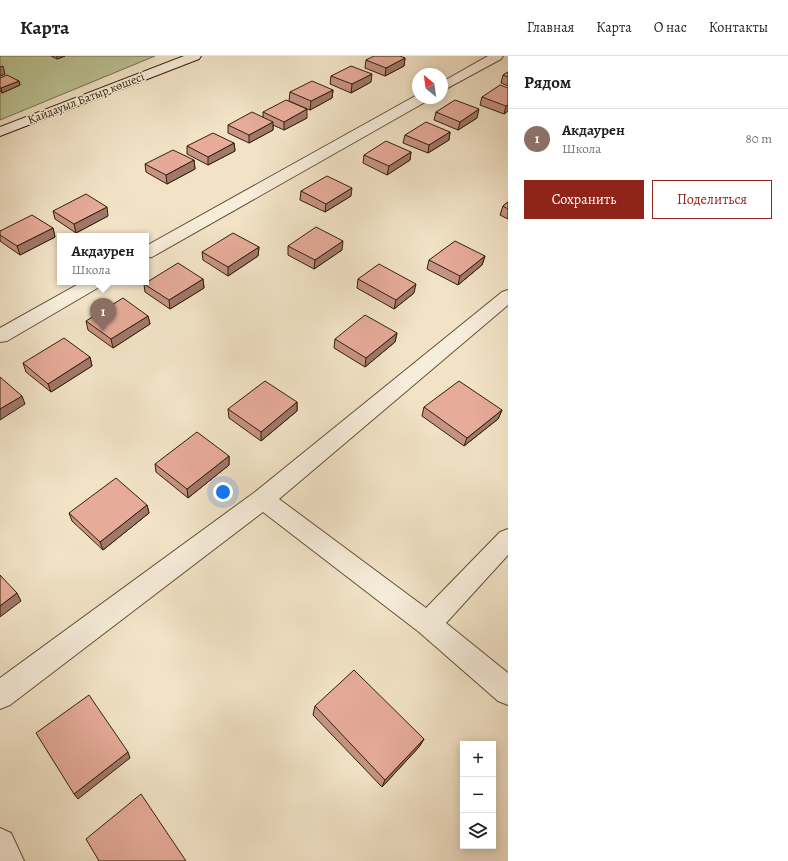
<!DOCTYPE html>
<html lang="ru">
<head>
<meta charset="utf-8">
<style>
	:root { --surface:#fff; --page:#f6f6f6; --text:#202124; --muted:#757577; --line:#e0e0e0; --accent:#8f2418 }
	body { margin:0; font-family:Alegreya,serif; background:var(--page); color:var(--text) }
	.controls { position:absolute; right:12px; bottom:12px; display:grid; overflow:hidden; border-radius:0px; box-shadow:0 2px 10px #0003 }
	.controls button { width:36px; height:36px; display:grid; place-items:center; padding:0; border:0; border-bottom:1px solid var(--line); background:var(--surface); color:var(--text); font:20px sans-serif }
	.compass { position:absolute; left:412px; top:12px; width:36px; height:36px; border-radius:50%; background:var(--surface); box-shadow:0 2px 10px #0003; rotate:331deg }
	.you { position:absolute; left:223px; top:436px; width:14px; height:14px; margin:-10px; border:3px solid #fff; border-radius:50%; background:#1a73e8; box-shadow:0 0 0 6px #1a73e833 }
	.badge { display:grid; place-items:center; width:26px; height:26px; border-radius:50%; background:var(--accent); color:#fff; font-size:13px; font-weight:700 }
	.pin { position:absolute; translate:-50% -33px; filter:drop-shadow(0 1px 2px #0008) }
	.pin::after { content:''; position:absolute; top:21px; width:14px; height:12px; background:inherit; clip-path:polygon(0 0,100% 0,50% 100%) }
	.popup { position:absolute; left:57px; top:177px; width:92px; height:52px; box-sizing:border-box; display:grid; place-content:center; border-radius:0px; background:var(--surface); filter:drop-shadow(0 1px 3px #0005); font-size:13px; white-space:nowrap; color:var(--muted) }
	.popup b { font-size:15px; color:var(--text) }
	.popup::after { content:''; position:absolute; left:50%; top:100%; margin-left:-8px; border:8px solid transparent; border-top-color:var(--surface) }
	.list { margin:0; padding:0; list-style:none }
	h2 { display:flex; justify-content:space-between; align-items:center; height:52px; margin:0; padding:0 16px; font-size:17px }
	h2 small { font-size:13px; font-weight:400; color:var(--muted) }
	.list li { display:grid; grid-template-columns:26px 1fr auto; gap:12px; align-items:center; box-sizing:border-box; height:60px; padding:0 16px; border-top:1px solid var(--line) }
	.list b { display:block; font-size:15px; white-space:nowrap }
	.list p { margin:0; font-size:13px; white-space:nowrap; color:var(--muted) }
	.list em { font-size:13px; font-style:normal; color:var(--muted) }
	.actions { display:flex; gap:8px; padding:12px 16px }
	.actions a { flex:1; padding:9px 0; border:1px solid var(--accent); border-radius:0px; text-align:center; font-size:14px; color:var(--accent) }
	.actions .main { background:var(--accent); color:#fff }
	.icon { flex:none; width:22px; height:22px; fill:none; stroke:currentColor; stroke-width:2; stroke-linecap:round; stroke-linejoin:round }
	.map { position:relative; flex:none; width:508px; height:805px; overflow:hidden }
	header { display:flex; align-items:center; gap:24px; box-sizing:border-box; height:56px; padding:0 20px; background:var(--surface); border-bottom:1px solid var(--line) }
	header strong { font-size:19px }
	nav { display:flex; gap:22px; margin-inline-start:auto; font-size:14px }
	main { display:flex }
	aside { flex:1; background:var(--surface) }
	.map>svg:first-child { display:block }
	.green { fill:#bcc394; stroke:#77724c }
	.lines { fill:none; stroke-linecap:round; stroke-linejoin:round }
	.street-casing { stroke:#625136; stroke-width:2 }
	.secondary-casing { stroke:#322005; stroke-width:2 }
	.street { fill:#f7eddb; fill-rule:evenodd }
	.secondary { fill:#f7eddb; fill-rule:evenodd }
	.wall { fill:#c69384; stroke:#322005 }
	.shaded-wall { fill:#a1786b; stroke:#322005 }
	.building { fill:#e6ab99; stroke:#322005 }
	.labels { text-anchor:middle; stroke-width:3; stroke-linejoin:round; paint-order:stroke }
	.far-street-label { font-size:12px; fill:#322005; stroke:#f7eddb }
</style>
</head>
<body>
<header>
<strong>Карта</strong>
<nav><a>Главная</a><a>Карта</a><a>О нас</a><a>Контакты</a></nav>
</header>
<main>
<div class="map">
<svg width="508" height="805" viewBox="0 0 508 805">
	<rect width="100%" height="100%" fill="#f2e3c7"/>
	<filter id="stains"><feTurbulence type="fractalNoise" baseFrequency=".005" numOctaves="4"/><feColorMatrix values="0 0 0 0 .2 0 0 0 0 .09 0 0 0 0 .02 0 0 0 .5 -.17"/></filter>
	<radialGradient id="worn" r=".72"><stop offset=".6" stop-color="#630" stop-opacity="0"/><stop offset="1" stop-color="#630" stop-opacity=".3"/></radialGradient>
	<path class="green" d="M0,0H155L0,64Z"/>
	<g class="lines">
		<defs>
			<g id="street">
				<path d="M488,0H503L501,3L442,35V26Z"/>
				<path d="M417,39L418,42H429L427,45L152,201L146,202V190Z"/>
				<path d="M82,226H104L101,230L7,285L0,286V272Z"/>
				<path d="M508,234V249L279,443L426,552L500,476L508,473V499L446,567L508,617V649L498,645L419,576L263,456L10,649L0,653V622L255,436L502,236Z"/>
				<path d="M0,772L11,777L24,805H0Z"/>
			</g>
			<path id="secondary" d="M184,0H201L199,3L0,80V71Z"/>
		</defs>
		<use href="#street" class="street-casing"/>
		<use href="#secondary" class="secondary-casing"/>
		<use href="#street" class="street"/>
		<use href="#secondary" class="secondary"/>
	</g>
	<g class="wall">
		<path d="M51,0H65L57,3Z"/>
		<path d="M405,2L404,10L385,20L365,12L366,4Z"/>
		<path d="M508,16V30L501,27L503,19Z"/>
		<path d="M331,20L371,26L351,37L330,28Z"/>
		<path d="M0,22L19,25L20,29L2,37L0,35Z"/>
		<path d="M508,32V55L504,58L480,49L482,41Z"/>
		<path d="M333,34L332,42L310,54L289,45L290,36Z"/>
		<path d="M263,56L307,62L284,74L273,69V74L249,87L228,77V69L263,61Z"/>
		<path d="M436,56L477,62L458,74L434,64Z"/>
		<path d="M450,76L449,84L428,97L403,87L405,79Z"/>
		<path d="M234,87L235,95L208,109L187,98V90Z"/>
		<path d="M411,96L410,104L387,119L363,107L364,99Z"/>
		<path d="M194,104L195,113L167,128L146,116L145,108Z"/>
		<path d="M301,135L351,140L325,156L300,144Z"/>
		<path d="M508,146V163L500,159L503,150Z"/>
		<path d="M53,155L108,160L76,177L55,163Z"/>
		<path d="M53,172L55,181L20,199L0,185V175Z"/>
		<path d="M288,190L342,194L314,213L288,199Z"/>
		<path d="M259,191L258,200L228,220L203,204L202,196Z"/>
		<path d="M485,200L482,209L458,229L427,213L429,204Z"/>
		<path d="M203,223L204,232L170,253L145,236L144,228Z"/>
		<path d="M358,223L414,237L394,253L357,232Z"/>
		<path d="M148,260L150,268L113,292L88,274L86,265Z"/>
		<path d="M397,277L395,286L365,311L334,292L335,283Z"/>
		<path d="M90,301L92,310L51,336L26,316L23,307Z"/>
		<path d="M297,346V355L261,385L229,362L228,353Z"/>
		<path d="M424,351L502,354L498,363L464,390L422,360Z"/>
		<path d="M229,400V409L188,442L156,416L155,408Z"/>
		<path d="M147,449L149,457L103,494L72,465L69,457Z"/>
		<path d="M315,650L424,683L419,691L382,731L313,659Z"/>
	</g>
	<g class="shaded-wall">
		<path d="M57,0H65L57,3Z"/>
		<path d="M405,2L404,10L385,20L386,12Z"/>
		<path d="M3,10L5,18L0,20V11Z"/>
		<path d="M372,18L371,26L351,37L352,28Z"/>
		<path d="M19,25L20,29L2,37L1,32Z"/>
		<path d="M333,34L332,42L310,54L311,45Z"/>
		<path d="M508,49V55L504,58L506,50Z"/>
		<path d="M307,53V62L284,74V66Z"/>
		<path d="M479,53L477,62L458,74L460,66Z"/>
		<path d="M273,66V74L249,87V79Z"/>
		<path d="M450,76L449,84L428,97L429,89Z"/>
		<path d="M234,87L235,95L208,109V101Z"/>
		<path d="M411,96L410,104L387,119L389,110Z"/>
		<path d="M194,104L195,113L167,128L166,119Z"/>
		<path d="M352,132L351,140L325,156L326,148Z"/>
		<path d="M107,151L108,160L76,177L74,168Z"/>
		<path d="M53,172L55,181L20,199L17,190Z"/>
		<path d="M343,185L342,194L314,213L315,204Z"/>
		<path d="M259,191L258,200L228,220V211Z"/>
		<path d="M485,200L482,209L458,229L460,220Z"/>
		<path d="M203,223L204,232L170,253L169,244Z"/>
		<path d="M416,228L414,237L394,253L396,244Z"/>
		<path d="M148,260L150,268L113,292L111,283Z"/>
		<path d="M397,277L395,286L365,311L366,302Z"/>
		<path d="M90,301L92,310L51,336L48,328Z"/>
		<path d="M22,340L25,348L0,364V353Z"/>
		<path d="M297,346V355L261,385V376Z"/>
		<path d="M502,354L498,363L464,390L467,382Z"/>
		<path d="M229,400V409L188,442L187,433Z"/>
		<path d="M147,449L149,457L103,494L100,486Z"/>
		<path d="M17,537L21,545L0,561V550Z"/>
		<path d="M424,683L419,691L382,731L385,724Z"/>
		<path d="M128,696L130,702L78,743L74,738Z"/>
	</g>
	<g class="building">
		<path d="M374,0H400L405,2L386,12L366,4Z"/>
		<path d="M351,10L372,18L352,28L331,20Z"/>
		<path d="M508,16V21L503,19Z"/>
		<path d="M7,19L19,25L1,32H0V22Z"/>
		<path d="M312,25L333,34L311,45L290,36Z"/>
		<path d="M500,29L508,32V49L506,50L482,41Z"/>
		<path d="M286,44L307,53L284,66L263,56Z"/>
		<path d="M455,44L479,53L460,66L436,56Z"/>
		<path d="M252,56L273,66L249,79L228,69Z"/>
		<path d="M426,66L450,76L429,89L405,79Z"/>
		<path d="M213,77L234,87L208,101L187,90Z"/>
		<path d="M386,85L411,96L389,110L364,99Z"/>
		<path d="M173,94L194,104L166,119L145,108Z"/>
		<path d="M327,120L352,132L326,148L301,135Z"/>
		<path d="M86,138L107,151L74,168L53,155Z"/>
		<path d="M508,146V153L503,150Z"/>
		<path d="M32,159L53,172L17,190L0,179V175Z"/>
		<path d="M316,171L343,185L315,204L288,190Z"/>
		<path d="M233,177L259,191L228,211L202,196Z"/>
		<path d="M455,185L485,200L460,220L429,204Z"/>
		<path d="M178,207L203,223L169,244L144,228Z"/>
		<path d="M379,208L416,228L396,244L358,223Z"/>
		<path d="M123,242L148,260L111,283L86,265Z"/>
		<path d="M365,259L397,277L366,302L335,283Z"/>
		<path d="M64,282L90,301L48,328L23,307Z"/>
		<path d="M0,321L22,340L0,353Z"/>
		<path d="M265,325L297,346L261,376L228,353Z"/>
		<path d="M459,325L502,354L467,382L424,351Z"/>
		<path d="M197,376L229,400L187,433L155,408Z"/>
		<path d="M116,422L147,449L100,486L69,457Z"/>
		<path d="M0,519L17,537L0,550Z"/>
		<path d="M354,614L424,683L385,724L315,650Z"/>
		<path d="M89,639L128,696L74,738L36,677Z"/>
		<path d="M141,738L186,805H99L86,783Z"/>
	</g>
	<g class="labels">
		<g class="far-street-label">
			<text transform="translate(86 42) rotate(-21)" y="4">Қайдауыл Батыр көшесі</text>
		</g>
	</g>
	<rect width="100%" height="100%" filter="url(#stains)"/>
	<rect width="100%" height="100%" fill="url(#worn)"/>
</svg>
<div class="controls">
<button>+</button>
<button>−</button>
<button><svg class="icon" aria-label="layers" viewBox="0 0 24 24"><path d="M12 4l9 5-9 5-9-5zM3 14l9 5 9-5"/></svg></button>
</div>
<svg class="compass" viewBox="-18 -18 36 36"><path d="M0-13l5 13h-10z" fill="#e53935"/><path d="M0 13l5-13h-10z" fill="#757577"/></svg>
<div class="you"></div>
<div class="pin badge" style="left:103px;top:275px;background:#8d6e63">1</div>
<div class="popup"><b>Акдаурен</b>Школа</div>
</div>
<aside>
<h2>Рядом<small></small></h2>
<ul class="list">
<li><span class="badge" style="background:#8d6e63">1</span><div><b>Акдаурен</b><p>Школа</p></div><em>80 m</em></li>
</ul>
<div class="actions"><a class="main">Сохранить</a><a>Поделиться</a></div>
</aside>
</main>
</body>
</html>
